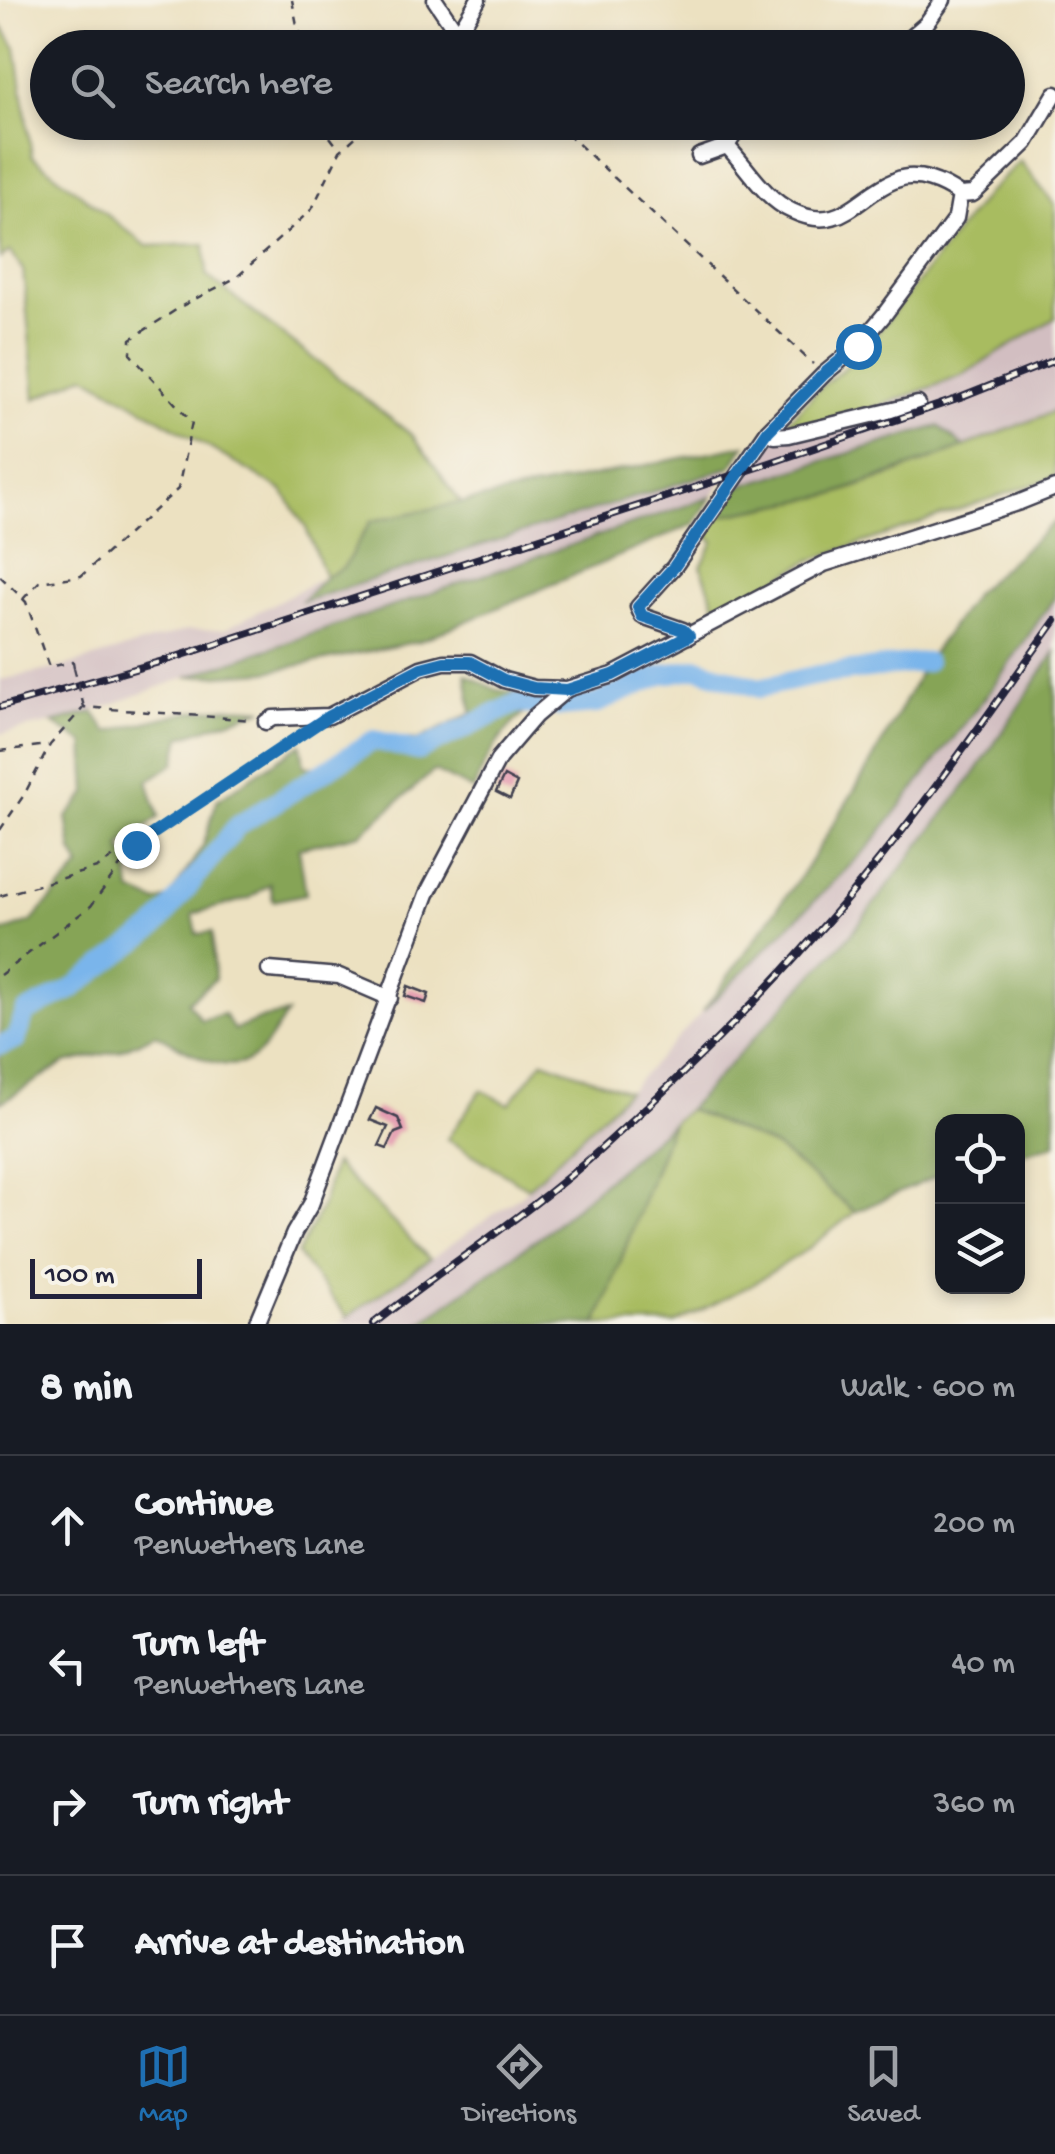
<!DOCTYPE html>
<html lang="en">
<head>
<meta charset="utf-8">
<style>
	:root { --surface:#171b24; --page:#242831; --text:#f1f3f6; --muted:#9ea1a6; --line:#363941; --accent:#1f6fb2 }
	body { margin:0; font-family:"Gochi Hand",sans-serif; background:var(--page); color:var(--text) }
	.controls { position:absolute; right:30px; bottom:30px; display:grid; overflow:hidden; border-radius:20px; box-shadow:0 5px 15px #0003 }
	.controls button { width:90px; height:90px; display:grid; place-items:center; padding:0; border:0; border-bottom:2px solid var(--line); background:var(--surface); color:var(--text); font:50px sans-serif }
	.scale { position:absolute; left:30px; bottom:25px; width:172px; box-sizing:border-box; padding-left:10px; border:5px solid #22223b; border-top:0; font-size:28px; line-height:35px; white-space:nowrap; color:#22223b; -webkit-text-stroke:8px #f7f3e8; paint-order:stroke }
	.stop { position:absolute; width:30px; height:30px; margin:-22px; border:8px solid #1f6fb2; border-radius:50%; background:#fff }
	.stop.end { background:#1f6fb2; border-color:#fff; box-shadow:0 2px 10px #0008 }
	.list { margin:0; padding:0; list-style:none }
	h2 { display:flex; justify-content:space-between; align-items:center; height:130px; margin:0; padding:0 40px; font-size:42px }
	h2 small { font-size:32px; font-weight:400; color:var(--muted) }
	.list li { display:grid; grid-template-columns:65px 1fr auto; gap:30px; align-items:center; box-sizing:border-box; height:140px; padding:0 40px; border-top:2px solid var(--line) }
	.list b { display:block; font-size:38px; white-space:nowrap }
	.list p { margin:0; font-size:32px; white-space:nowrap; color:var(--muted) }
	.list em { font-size:32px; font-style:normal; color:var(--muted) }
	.icon { flex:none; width:55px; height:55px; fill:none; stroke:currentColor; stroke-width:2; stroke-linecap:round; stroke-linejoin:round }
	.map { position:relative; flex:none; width:1055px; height:1324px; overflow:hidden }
	.search { position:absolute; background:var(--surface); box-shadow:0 5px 15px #0003; left:30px; right:30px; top:30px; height:110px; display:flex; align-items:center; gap:25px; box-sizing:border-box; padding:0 35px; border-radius:55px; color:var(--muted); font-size:38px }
	.sheet { height:690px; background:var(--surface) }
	nav { display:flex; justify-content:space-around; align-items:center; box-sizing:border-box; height:140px; border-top:2px solid var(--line); background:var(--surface); font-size:28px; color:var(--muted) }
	nav a { display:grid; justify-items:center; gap:5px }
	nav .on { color:var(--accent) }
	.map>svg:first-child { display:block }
	.industrial { fill:#d2bec1 }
	.green { fill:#a8bc61; stroke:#656f4e; stroke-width:2.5 }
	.forest { fill:#86a457; stroke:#546349; stroke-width:2.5 }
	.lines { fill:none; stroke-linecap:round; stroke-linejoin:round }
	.river { stroke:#7ab5eb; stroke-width:20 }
	.building { fill:#e396ad }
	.minor-casing { stroke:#403f4f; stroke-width:19 }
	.path { stroke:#403f4f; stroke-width:2.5; stroke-dasharray:8 8; stroke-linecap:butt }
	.minor { stroke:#fff; stroke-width:14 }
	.rail-casing { stroke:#22223b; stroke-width:8 }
	.rail { stroke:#f7f3e8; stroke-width:4; stroke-dasharray:11; stroke-linecap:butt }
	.path-bridge { stroke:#403f4f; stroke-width:2.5; stroke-dasharray:8 8; stroke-linecap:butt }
	.route { stroke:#1f6fb2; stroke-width:12 }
</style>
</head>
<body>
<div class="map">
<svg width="1055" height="1324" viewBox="0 0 1055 1324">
	<rect width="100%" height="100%" fill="#f7f3e8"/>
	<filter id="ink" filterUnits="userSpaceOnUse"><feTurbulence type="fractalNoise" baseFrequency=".01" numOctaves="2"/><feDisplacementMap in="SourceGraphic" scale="20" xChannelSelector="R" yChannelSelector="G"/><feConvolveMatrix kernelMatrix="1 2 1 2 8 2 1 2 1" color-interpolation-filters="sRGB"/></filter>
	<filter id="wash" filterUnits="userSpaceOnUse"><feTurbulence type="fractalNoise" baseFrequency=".0048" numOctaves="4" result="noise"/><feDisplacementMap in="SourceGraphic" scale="40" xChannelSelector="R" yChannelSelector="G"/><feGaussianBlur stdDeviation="2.25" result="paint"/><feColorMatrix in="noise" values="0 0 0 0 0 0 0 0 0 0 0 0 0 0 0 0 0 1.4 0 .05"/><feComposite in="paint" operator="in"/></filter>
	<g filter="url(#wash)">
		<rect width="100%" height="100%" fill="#ece1c1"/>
		<g class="industrial">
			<path d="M1055,318V411L889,476L714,517L756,461L764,445L779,431L961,376Z"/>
			<path d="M745,445L694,524L420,641L266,672L187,677L72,719L0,734V680L67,666L187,630L225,629L343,567L371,521Z"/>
			<path d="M1055,521V737L823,988L546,1232L419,1324H338L521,1195L611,1109L703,1011L807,867L868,768L926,662L976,592Z"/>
		</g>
		<g class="green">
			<path d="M0,24L16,48L32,156L147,246L205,244L207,276L413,436L461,503L371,521L344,567L325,577L306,528L283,491L85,375L35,399L23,270L10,251L0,258Z"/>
			<path d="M1020,161L1055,205V318L961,376L848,418L779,431L821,387L860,355L987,193Z"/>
			<path d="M1055,411V477L809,561L718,614L701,566L714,541L703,534L714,517L835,494L889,476Z"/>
			<path d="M543,1061L628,1091L528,1188L447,1139L481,1090L509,1104Z"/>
			<path d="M688,1109L776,1147L855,1212L808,1249L751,1285L675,1324H597L672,1123Z"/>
			<path d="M334,1163L430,1259L347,1317L297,1254L322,1205Z"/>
		</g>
		<g class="forest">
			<path d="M939,426L964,447L835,494L714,517L737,487Z"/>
			<path d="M745,445L731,467L301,602L325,577L344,567L371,521Z"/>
			<path d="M711,497L694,524L420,641L266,672L187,677Z"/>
			<path d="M1055,521V597L990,691L870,846L703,1011L807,867L868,768L926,662L976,592Z"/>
			<path d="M1055,652V1144L1018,1154V1122H942V1174L855,1212L776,1147L688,1109L850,935L973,776Z"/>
			<path d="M466,674L497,690L536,696C532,710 519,716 510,727C493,746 483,767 473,790L434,771L360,834L299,848L306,894L273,901L270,884L250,898L193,914L197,934L212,932L215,979L188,1002L201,1020L224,1014L234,1030L264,1018L287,1014C278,1026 269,1043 259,1053C229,1083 184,1048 156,1034L119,1051L65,1063L0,1103V933L31,922L80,867L72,851L67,817L87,793L84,743L52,723L93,712L108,732C158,719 210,702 263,709L181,737L175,763L148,781L159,817L120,847L128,859L131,891L156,902L169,898L203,846L217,800L301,744L304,766L316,767L365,736L418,740L472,713Z"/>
			<path d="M672,1123L597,1324H419L546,1232Z"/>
		</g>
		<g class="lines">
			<g class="river">
				<path d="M560,707L595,704L661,675L698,668L759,688L818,675L926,662"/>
				<path d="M0,1045L16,1040L25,1013L72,989L156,927L237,826L374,740L418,751L517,703L534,705"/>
			</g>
		</g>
		<g id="blocks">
			<g class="building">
				<path d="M504,776L517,783L510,799L496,792Z"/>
				<path d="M408,986L429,994L426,1003L405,996Z"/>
				<path d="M376,1108L398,1118L403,1130L395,1133L387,1149L379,1146L388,1127L370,1120Z"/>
			</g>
		</g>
	</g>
	<g filter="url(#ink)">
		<use href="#blocks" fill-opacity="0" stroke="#403f4f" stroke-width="2.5"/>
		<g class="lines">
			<defs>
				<g id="minor">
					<path d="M435,0L458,34L478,0"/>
					<path d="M898,48L926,24L943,0"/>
					<path d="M727,146C748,168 764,198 792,211C842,235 857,195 896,180C917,171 943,183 960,195"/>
					<path d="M699,156L727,146L742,122"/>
					<path d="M768,431L775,436L789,435L918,404"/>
					<path d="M689,636L683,630L642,616L638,607L674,567L768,431L824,374L858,346L884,315L956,218L960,195L973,194L1026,143L1055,94"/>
					<path d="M266,722L273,718L329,716L421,668L444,662H470L504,680L534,688L567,689"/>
					<path d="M269,970L339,976L390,998"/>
					<path d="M256,1324L294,1233L311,1204L427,894L499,758L535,716L567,689L613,675L824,564L1020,502L1055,488"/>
				</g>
			</defs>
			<use href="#minor" class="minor-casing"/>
			<g class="path">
				<path d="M292,0L297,25L306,48"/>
				<path d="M467,41L474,48"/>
				<path d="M328,122L327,133L339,149"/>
				<path d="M555,122L813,364"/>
				<path d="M0,576L26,602L49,667L73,662L74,668"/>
				<path d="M23,599L39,582L81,576L178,489L192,422L131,355V339L182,306L237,277L312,209L340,151L372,122"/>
				<path d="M0,751L48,745"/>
				<path d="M0,830L24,795L50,745L84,707L253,720"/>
				<path d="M0,896L97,868L307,730"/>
				<path d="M0,975L91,906L135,846"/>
			</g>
			<use href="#minor" class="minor"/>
			<defs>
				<g id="rail">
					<path d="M0,707L170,659L758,467L960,398L1055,360"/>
					<path d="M373,1324C448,1265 530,1213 601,1149C674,1083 746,1014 811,940C901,841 977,730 1055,621"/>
				</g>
			</defs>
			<use href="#rail" class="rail-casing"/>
			<use href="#rail" class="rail"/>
			<path class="path-bridge" d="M74,668L84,707"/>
		</g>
	</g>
	<g class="lines" filter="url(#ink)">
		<path class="route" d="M136,845L329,716L421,668L444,662H470L504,680L534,688L567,690L613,675L689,636L683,630L642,616L638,607L674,567L768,431L824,374L858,346"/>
	</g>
</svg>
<div class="controls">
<button><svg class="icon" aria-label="locate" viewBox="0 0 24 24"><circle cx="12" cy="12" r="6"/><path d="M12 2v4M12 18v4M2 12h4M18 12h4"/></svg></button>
<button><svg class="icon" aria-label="layers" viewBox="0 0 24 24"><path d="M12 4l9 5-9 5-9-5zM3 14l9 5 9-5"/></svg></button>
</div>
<div class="scale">100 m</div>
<div class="stop" style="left:858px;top:346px"></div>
<div class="stop end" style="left:136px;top:845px"></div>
<div class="search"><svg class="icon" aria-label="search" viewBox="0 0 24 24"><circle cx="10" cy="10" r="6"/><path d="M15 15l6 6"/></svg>Search here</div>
</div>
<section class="sheet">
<h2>8 min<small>Walk · 600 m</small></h2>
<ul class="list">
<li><svg class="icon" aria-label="ahead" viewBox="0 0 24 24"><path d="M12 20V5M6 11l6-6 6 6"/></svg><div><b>Continue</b><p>Penwethers Lane</p></div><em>200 m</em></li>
<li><svg class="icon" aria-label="left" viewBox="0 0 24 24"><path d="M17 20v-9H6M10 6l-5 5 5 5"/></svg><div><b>Turn left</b><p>Penwethers Lane</p></div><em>40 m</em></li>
<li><svg class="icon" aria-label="right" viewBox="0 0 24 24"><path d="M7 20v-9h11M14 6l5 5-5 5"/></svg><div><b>Turn right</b></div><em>360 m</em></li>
<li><svg class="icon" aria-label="arrive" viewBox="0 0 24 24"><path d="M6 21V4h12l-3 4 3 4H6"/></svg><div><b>Arrive at destination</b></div></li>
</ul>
</section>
<nav>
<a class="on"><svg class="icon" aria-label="map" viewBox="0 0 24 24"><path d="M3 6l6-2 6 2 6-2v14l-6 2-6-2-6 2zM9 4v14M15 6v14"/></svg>Map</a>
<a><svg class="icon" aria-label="directions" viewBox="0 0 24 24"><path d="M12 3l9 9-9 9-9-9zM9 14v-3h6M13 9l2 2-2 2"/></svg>Directions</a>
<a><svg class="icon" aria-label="saved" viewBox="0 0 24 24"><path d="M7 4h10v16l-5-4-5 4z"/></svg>Saved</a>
</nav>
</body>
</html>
